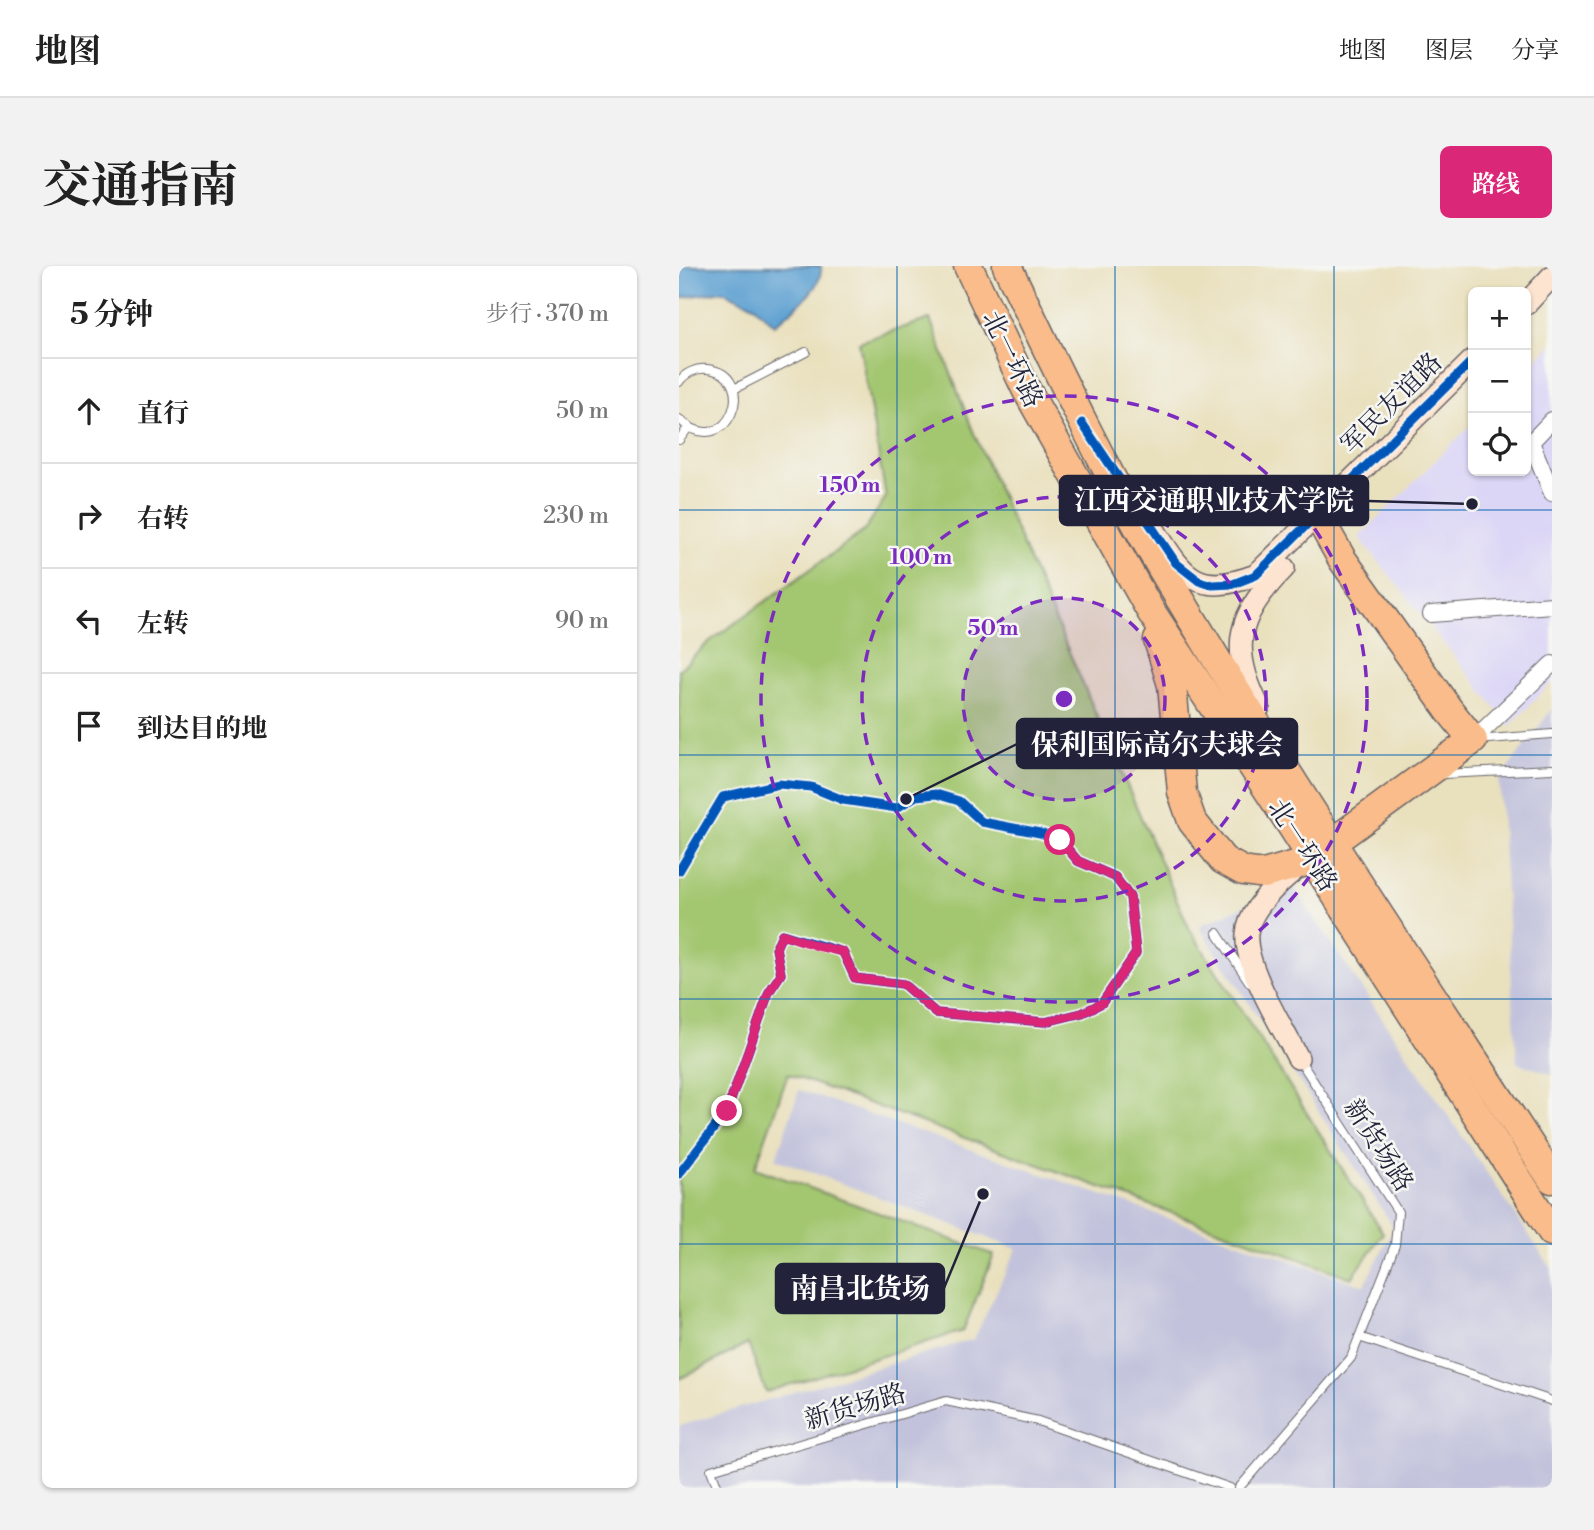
<!DOCTYPE html>
<html lang="zh">
<head>
<meta charset="utf-8">
<style>
	:root { --surface:#fff; --page:#f2f2f2; --text:#222; --muted:#767676; --line:#e0e0e0; --accent:#db2777 }
	body { margin:0; font-family:"Libre Bodoni","Noto Serif SC",serif; background:var(--page); color:var(--text) }
	.controls { position:absolute; right:21px; top:21px; display:grid; overflow:hidden; border-radius:10px; box-shadow:0 2px 5px #0004 }
	.controls button { width:63px; height:63px; display:grid; place-items:center; padding:0; border:0; border-bottom:2px solid var(--line); background:var(--surface); color:var(--text); font:35px sans-serif }
	.stop { position:absolute; width:21px; height:21px; margin:-16px; border:5px solid #db2777; border-radius:50%; background:#fff }
	.stop.end { background:#db2777; border-color:#fff; box-shadow:0 2px 7px #0008 }
	.list { margin:0; padding:0; list-style:none }
	h2 { display:flex; justify-content:space-between; align-items:center; height:91px; margin:0; padding:0 28px; font-size:30px }
	h2 small { font-size:23px; font-weight:400; color:var(--muted) }
	.list li { display:grid; grid-template-columns:46px 1fr auto; gap:21px; align-items:center; box-sizing:border-box; height:105px; padding:0 28px; border-top:2px solid var(--line) }
	.list b { display:block; font-size:26px; white-space:nowrap }
	.list em { font-size:23px; font-style:normal; color:var(--muted) }
	.icon { flex:none; width:38px; height:38px; fill:none; stroke:currentColor; stroke-width:2; stroke-linecap:round; stroke-linejoin:round }
	.map { position:relative; flex:none; width:873px; height:1222px; overflow:hidden; border-radius:10px }
	header { display:flex; align-items:center; gap:42px; box-sizing:border-box; height:98px; padding:0 35px; background:var(--surface); border-bottom:2px solid var(--line) }
	header strong { font-size:33px }
	nav { display:flex; gap:38px; margin-inline-start:auto; font-size:24px }
	.intro { display:flex; align-items:center; justify-content:space-between; box-sizing:border-box; height:168px; padding:0 42px }
	h1 { margin:0; font-size:49px }
	.button { padding:18px 32px; border-radius:10px; background:var(--accent); color:#fff; font-size:24px; font-weight:700 }
	main { display:flex; gap:42px; padding:0 42px }
	aside { flex:1; background:var(--surface); border-radius:10px; box-shadow:0 2px 5px #0004 }
	.map>svg:first-child { display:block }
	.built { fill:#dcd6f6 }
	.industrial { fill:#c2c2dc }
	.green { fill:#a3c670; stroke:#627456; stroke-width:2 }
	.water { fill:#5da0d1; stroke:#406186; stroke-width:2 }
	.lines { fill:none; stroke-linecap:round; stroke-linejoin:round }
	.lane-casing { stroke:#686468; stroke-width:10 }
	.street-casing { stroke:#686468; stroke-width:18 }
	.secondary-casing { stroke:#686468; stroke-width:24 }
	.highway-casing { stroke:#686468; stroke-width:31 }
	.lane { stroke:#fff; stroke-width:8 }
	.street { stroke:#fff; stroke-width:16 }
	.secondary { stroke:#fde4d0; stroke-width:21 }
	.highway { stroke:#f9bc8a; stroke-width:28 }
	.cycleway-casing { stroke:#f6f6f2; stroke-width:13 }
	.cycleway { stroke:#0057b8; stroke-width:9 }
	.route { stroke:#db2777; stroke-width:9 }
	.grid { fill:none; stroke:#1f6fb2; stroke-width:2; stroke-opacity:0.55 }
	.ring { fill:none; stroke:#7b2cbf; stroke-width:3.5; stroke-dasharray:12 9 }
	.labels { text-anchor:middle; stroke-width:5; stroke-linejoin:round; paint-order:stroke }
	.street-label { font-size:26px; fill:#22223b; stroke:#f6f6f2 }
	.centre { fill:#7b2cbf; stroke:#f6f6f2; stroke-width:3.5 }
	.ring-label { font-size:21px; text-anchor:middle; font-weight:bold; fill:#7b2cbf; stroke:#f6f6f2; stroke-width:5; stroke-linejoin:round; paint-order:stroke }
	.leader { fill:none; stroke:#22223b; stroke-width:2.5 }
	.callout-dot { fill:#22223b; stroke:#f6f6f2; stroke-width:2.5 }
	.callout { fill:#22223b; stroke:#22223b; stroke-width:2.5 }
	.callout-label { font-size:28px; text-anchor:middle; font-weight:bold; fill:#fff }
</style>
</head>
<body>
<header>
<strong>地图</strong>
<nav><a>地图</a><a>图层</a><a>分享</a></nav>
</header>
<div class="intro"><h1>交通指南</h1><a class="button">路线</a></div>
<main>
<aside>
<h2>5 分钟<small>步行 · 370 m</small></h2>
<ul class="list">
<li><svg class="icon" aria-label="ahead" viewBox="0 0 24 24"><path d="M12 20V5M6 11l6-6 6 6"/></svg><div><b>直行</b></div><em>50 m</em></li>
<li><svg class="icon" aria-label="right" viewBox="0 0 24 24"><path d="M7 20v-9h11M14 6l5 5-5 5"/></svg><div><b>右转</b></div><em>230 m</em></li>
<li><svg class="icon" aria-label="left" viewBox="0 0 24 24"><path d="M17 20v-9H6M10 6l-5 5 5 5"/></svg><div><b>左转</b></div><em>90 m</em></li>
<li><svg class="icon" aria-label="arrive" viewBox="0 0 24 24"><path d="M6 21V4h12l-3 4 3 4H6"/></svg><div><b>到达目的地</b></div></li>
</ul>
</aside>
<div class="map">
<svg width="873" height="1222" viewBox="0 0 873 1222">
	<rect width="100%" height="100%" fill="#f6f6f2"/>
	<filter id="ink" filterUnits="userSpaceOnUse"><feTurbulence type="fractalNoise" baseFrequency=".0143" numOctaves="2"/><feDisplacementMap in="SourceGraphic" scale="14" xChannelSelector="R" yChannelSelector="G"/><feConvolveMatrix kernelMatrix="1 2 1 2 8 2 1 2 1" color-interpolation-filters="sRGB"/></filter>
	<filter id="wash" filterUnits="userSpaceOnUse"><feTurbulence type="fractalNoise" baseFrequency=".00686" numOctaves="4" result="noise"/><feDisplacementMap in="SourceGraphic" scale="28" xChannelSelector="R" yChannelSelector="G"/><feGaussianBlur stdDeviation="1.57" result="paint"/><feColorMatrix in="noise" values="0 0 0 0 0 0 0 0 0 0 0 0 0 0 0 0 0 1.4 0 .05"/><feComposite in="paint" operator="in"/></filter>
	<g filter="url(#wash)">
		<rect width="100%" height="100%" fill="#e9e0bd"/>
		<path class="built" d="M873,78V416L831,460L680,271L794,157V205H847V104Z"/>
		<g class="industrial">
			<path d="M873,443V808L838,797L820,514Z"/>
			<path d="M613,619L873,1003V1222H0V1160L295,1073L338,983L97,893L120,824L685,1020L715,962L520,660Z"/>
		</g>
		<path class="green" d="M251,53L294,165L510,662L704,967L673,1012L109,808L76,902L315,989L284,1065L87,1126L69,1078L0,1113V404L31,375L185,265L207,231L180,76Z"/>
		<path class="water" d="M0,0H142C145,23 111,45 96,59L74,39L44,25L0,32Z"/>
	</g>
	<g filter="url(#ink)">
		<g class="lines">
			<defs>
				<g id="lane">
					<path d="M0,116C6,107 17,102 28,103C82,108 49,199 0,153"/>
					<path d="M55,123L127,86"/>
					<path d="M0,174L9,162"/>
					<path d="M797,474L873,468"/>
					<path d="M764,508L873,503"/>
					<path d="M538,667L571,717"/>
					<path d="M680,1071L873,1135"/>
					<path d="M39,1222L32,1204L267,1135L359,1155L551,1222"/>
					<path d="M560,1222L672,1092L716,979L719,946L620,793"/>
				</g>
				<g id="street">
					<path d="M873,154L852,176L873,227"/>
					<path d="M752,348L873,339"/>
					<path d="M794,474L873,398"/>
				</g>
				<g id="secondary">
					<path d="M847,38L873,10"/>
					<path d="M471,257C503,306 513,333 577,309L794,94"/>
					<path d="M580,441C549,381 559,348 605,302"/>
					<path d="M619,601C600,616 570,643 568,668C565,701 604,762 619,792"/>
				</g>
				<g id="highway">
					<path d="M289,0L347,123L471,344L612,559L873,966"/>
					<path d="M328,0C373,93 417,187 468,277C594,494 736,702 873,913"/>
					<path d="M645,261L663,293L770,444L794,474L665,568"/>
					<path d="M479,374L493,419L503,526L513,555L544,594L564,605L585,608L623,597"/>
				</g>
			</defs>
			<use href="#lane" class="lane-casing"/>
			<use href="#street" class="street-casing"/>
			<use href="#secondary" class="secondary-casing"/>
			<use href="#highway" class="highway-casing"/>
			<use href="#lane" class="lane"/>
			<use href="#street" class="street"/>
			<use href="#secondary" class="secondary"/>
			<use href="#highway" class="highway"/>
			<defs>
				<g id="cycleway">
					<path d="M403,157L497,297L520,315L533,319L554,318L577,309L794,94"/>
					<path d="M0,605L44,531L100,518L132,521L164,534L218,542L237,530L257,528L280,535L303,556L361,567L381,574L399,595L436,611L451,631L457,687L423,737L403,747L366,756L257,747L224,718L176,712L164,686L103,668L97,682L102,708L90,726L48,845L0,908"/>
				</g>
			</defs>
			<use href="#cycleway" class="cycleway-casing"/>
			<use href="#cycleway" class="cycleway"/>
		</g>
	</g>
	<g class="lines" filter="url(#ink)">
		<path class="route" d="M48,845L90,726L102,708L97,682L103,668L138,680L164,686L176,712L224,718L257,747L366,756L403,747L423,737L457,687L451,631L436,611L399,595L381,574"/>
	</g>
	<path class="grid" d="M218,0V1222M436,0V1222M655,0V1222M0,244H873M0,489H873M0,733H873M0,978H873"/>
	<circle cx="385" cy="433" r="101" fill="#7b2cbf" fill-opacity=".12"/>
	<g class="ring">
		<circle cx="385" cy="433" r="101"/>
		<circle cx="385" cy="433" r="202"/>
		<circle cx="385" cy="433" r="303"/>
	</g>
	<g class="labels">
		<g class="street-label">
			<text transform="translate(334 93) rotate(64)" y="9">北一环路</text>
			<text transform="translate(712 137) rotate(-45)" y="9">军民友谊路</text>
			<text transform="translate(624 579) rotate(57)" y="9">北一环路</text>
			<text transform="translate(700 879) rotate(57)" y="9">新货场路</text>
			<text transform="translate(176 1140) rotate(-16)" y="9">新货场路</text>
		</g>
	</g>
	<circle cx="385" cy="433" r="10" class="centre"/>
	<g class="ring-label">
		<text x="171" y="226">150 m</text>
		<text x="242" y="298">100 m</text>
		<text x="314" y="369">50 m</text>
	</g>
	<path class="leader" d="M793 238L689 235M227 533L338 478M304 928L265 1022"/>
	<g class="callout-dot">
		<circle cx="793" cy="238" r="7"/>
		<circle cx="227" cy="533" r="7"/>
		<circle cx="304" cy="928" r="7"/>
	</g>
	<g class="callout">
		<rect x="381" y="210" width="308" height="49" rx="7"/>
		<rect x="338" y="453" width="280" height="49" rx="7"/>
		<rect x="97" y="998" width="168" height="49" rx="7"/>
	</g>
	<g class="callout-label">
		<text x="535" y="244">江西交通职业技术学院</text>
		<text x="478" y="488">保利国际高尔夫球会</text>
		<text x="181" y="1032">南昌北货场</text>
	</g>
</svg>
<div class="controls">
<button>+</button>
<button>−</button>
<button><svg class="icon" aria-label="locate" viewBox="0 0 24 24"><circle cx="12" cy="12" r="6"/><path d="M12 2v4M12 18v4M2 12h4M18 12h4"/></svg></button>
</div>
<div class="stop" style="left:381px;top:574px"></div>
<div class="stop end" style="left:48px;top:845px"></div>
</div>
</main>
</body>
</html>
